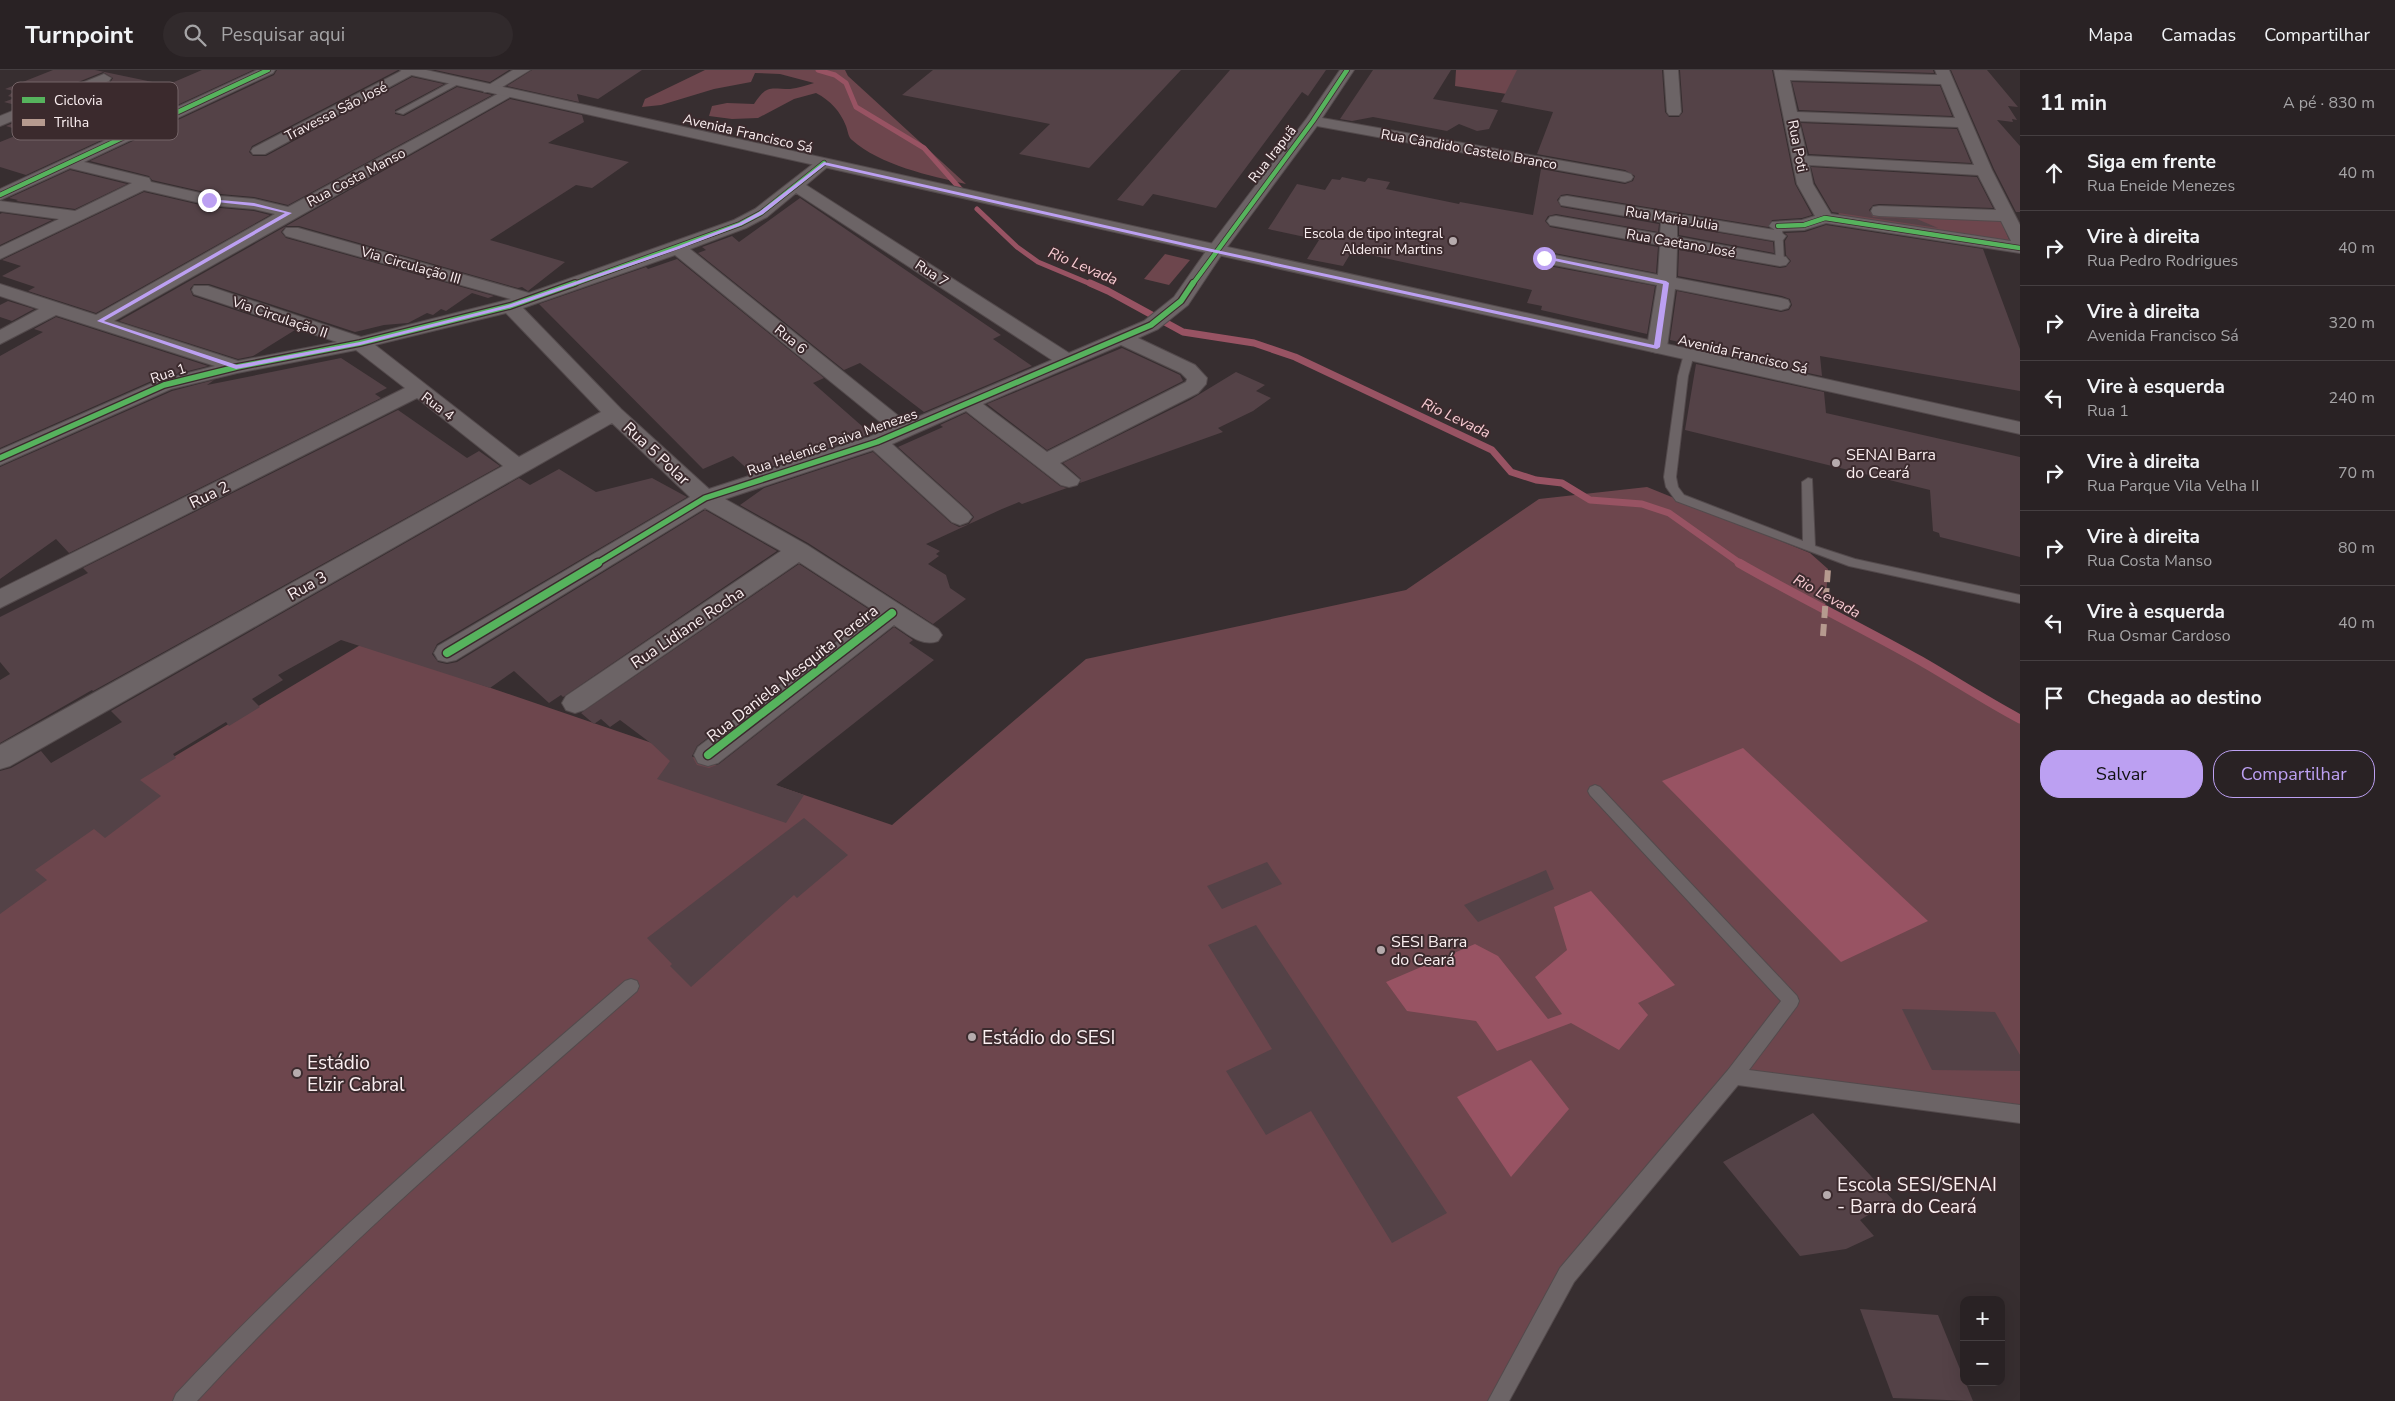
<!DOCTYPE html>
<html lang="pt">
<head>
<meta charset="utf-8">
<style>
	:root { --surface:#292224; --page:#312a2c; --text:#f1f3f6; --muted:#a5a4a6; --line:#453f41; --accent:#bca0f2 }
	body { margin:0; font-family:"Nunito Sans",sans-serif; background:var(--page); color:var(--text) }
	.controls { position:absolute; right:15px; bottom:15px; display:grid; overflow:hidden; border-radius:10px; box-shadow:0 5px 20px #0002 }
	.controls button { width:45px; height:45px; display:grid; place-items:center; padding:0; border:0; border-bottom:1px solid var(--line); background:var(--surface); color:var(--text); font:25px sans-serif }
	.stop { position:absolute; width:15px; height:15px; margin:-11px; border:4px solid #bca0f2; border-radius:50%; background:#fff }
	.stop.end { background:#bca0f2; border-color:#fff; box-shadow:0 1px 5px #0008 }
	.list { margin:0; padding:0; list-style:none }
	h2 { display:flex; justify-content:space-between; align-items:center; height:65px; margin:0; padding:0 20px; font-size:21px }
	h2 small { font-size:16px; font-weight:400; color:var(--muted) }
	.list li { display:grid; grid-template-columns:32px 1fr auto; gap:15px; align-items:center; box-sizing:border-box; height:75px; padding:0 20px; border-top:1px solid var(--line) }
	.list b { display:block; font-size:19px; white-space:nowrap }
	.list p { margin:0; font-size:16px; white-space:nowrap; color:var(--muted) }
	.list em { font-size:16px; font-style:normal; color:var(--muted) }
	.actions { display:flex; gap:10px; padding:15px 20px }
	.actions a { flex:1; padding:11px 0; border:1px solid var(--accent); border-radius:20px; text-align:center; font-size:18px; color:var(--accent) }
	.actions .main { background:var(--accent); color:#111 }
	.icon { flex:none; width:28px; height:28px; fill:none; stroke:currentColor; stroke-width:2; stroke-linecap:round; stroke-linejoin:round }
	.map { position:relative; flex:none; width:2020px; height:1331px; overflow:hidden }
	header { display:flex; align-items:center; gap:30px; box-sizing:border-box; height:70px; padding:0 25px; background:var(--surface); border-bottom:1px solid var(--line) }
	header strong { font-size:24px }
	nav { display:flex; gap:28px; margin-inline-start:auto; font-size:18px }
	.search { width:350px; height:45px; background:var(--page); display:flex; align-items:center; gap:12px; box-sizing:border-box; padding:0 18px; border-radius:28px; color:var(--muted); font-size:19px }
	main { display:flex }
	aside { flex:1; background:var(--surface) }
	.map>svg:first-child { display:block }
	.green { fill:#6d464d }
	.water { fill:#985363 }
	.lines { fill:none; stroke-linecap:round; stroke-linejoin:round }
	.stream-far2 { stroke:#985363; stroke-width:5 }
	.stream-far1 { stroke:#985363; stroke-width:7 }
	.stream { stroke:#985363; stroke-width:9 }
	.building { fill:#544247 }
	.service-casing { stroke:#534a4c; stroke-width:2 }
	.minor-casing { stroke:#534a4c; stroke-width:2 }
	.secondary-casing { stroke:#534a4c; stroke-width:2 }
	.service { fill:#6c6466; fill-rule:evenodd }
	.minor { fill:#6c6466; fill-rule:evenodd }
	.secondary { fill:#6c6466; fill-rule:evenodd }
	.quiet { stroke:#b69a8f; stroke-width:6; stroke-dasharray:12 6; stroke-linecap:butt }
	.cycleway-far2-casing { stroke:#3b2a2d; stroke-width:6 }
	.cycleway-far1-casing { stroke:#3b2a2d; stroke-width:8 }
	.cycleway-casing { stroke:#3b2a2d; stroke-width:11 }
	.cycleway-far2 { stroke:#56b35d; stroke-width:4.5 }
	.cycleway-far1 { stroke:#56b35d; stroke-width:5.5 }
	.cycleway { stroke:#56b35d; stroke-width:8 }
	.route { fill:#bca0f2 }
	.poi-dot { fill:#b6abad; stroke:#3b2a2d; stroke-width:2 }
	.labels { text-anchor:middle; stroke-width:4; stroke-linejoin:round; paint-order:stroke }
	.far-street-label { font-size:14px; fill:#fbeff1; stroke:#3b2a2d }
	.far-poi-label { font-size:14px; fill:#fbeff1; stroke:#3b2a2d; text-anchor:end }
	.far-water-label { font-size:15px; font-style:italic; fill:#f9ccd3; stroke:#3b2a2d }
	.street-label { font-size:16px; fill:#fbeff1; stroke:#3b2a2d }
	.poi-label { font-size:16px; fill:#fbeff1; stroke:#3b2a2d; text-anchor:start }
	.near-poi-label { font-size:19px; fill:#fbeff1; stroke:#3b2a2d; text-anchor:start }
	.key { fill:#3b2a2d; stroke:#756568; stroke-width:1 }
	.key-label { font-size:14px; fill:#fbeff1 }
</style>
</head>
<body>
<header>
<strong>Turnpoint</strong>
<div class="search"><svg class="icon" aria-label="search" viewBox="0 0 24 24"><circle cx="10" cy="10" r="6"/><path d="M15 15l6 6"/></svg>Pesquisar aqui</div>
<nav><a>Mapa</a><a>Camadas</a><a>Compartilhar</a></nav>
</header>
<main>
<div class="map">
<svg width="2020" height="1331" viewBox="0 0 2020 1331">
	<rect width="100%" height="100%" fill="#372e30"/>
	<g class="green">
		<path d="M705,0H845L848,6L966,114C930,106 880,95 852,70C848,67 848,61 846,56C840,41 831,31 816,23L794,29L758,48L732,49L709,46L712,36L727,33L754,34C767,14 770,19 790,19C798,18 807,15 814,13L780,4L755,3L751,12L714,19L661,35L642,37L645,29Z"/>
		<path d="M1456,0H1572L1526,27L1455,16Z"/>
		<path d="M1839,141L1999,147L2012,176L1838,147Z"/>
		<path d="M1165,184L1190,190L1169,215L1144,209Z"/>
		<path d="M1647,417L1810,483L1828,499L1825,540C1893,572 1954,615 2020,649V1044L1734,1006L1567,1205L1494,1331H0V791L362,574L892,755L1086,589L1406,520L1539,429Z"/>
	</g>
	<g class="water">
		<path d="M1743,678L1928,851L1841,892L1662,711Z"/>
		<path d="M1591,821L1675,915L1638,933L1648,945L1619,980L1571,953L1497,981L1476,951L1407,941L1386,912L1475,874L1498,886L1548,949L1562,944L1535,907L1567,880L1554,837Z"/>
		<path d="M1531,990L1569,1039L1511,1107L1457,1027Z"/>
	</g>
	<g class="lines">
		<g class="stream-far2">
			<path d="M818,0L835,5L846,13L856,37L924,78L962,121"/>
			<path d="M977,139L1017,177L1038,192L1093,215"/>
		</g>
		<path class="stream-far1" d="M1090,213L1108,221L1183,262L1254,273L1295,287L1492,380L1511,402L1536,410L1562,413L1590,430L1642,434L1669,443L1741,494"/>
		<path class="stream" d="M1739,493C1798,527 1861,557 1921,591C1954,610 1986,631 2020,649"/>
	</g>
	<g class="building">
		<path d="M53,0H95L167,15L202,0H253L26,105L0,97V72L25,62L6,56L110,13L113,8L103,2L19,36L4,32L15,28L8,26L14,21L5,19Z"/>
		<path d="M277,0H398L252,76L249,82L253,86H266L412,7L444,14L395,40V44L404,46L457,17L492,25L288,135L254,127L209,123L152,110L149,106L90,91L274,5Z"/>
		<path d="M435,0H509L490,12Z"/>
		<path d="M532,0H642L598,29L577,24L579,32L507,16Z"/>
		<path d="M933,0H1181L1089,98L1019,84L1050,54L902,25Z"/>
		<path d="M1230,0H1326L1308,26L1302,22L1216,138L1153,124L1143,136L1117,130Z"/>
		<path d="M1373,0H1451L1433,29L1498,40L1489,59L1477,61L1459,54L1447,61L1373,47L1352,51L1340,49Z"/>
		<path d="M1517,0H1662L1665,42L1669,47H1679L1683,42L1680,0H1772L1795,114L1812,145L1802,148L1772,150L1768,157L1567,124L1561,125L1557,130L1561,137L1659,154L1658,162L1556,144L1548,146L1545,151L1550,157L1658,177L1656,203L1544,181L1538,182L1533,188L1538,194L1655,216L1647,264L1541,240L1542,236L1527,233L1532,220L1352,181L1343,196L1307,189L1319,170L1268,159L1297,114L1325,120L1332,109L1340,110L1342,107L1365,112L1368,108L1390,112L1386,119L1459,134L1460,132L1533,145L1541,99L1625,114L1633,111L1635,106L1625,100L1537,84L1553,42L1501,32Z"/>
		<path d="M1835,0H1933L1934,3Z"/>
		<path d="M1951,0H1987L2018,37L2008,36L2017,50L2012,49L2013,52L1997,50L2020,76V142H2016L1994,99Z"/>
		<path d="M1792,12L1940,16L1952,46L1799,40Z"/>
		<path d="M510,29L582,45L584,52L548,73L629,92L592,118L576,115L490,170L565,192L528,221L522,217L518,218L299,156H286L281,162L286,168L494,226L488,228L472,223L446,241L441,239L433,245L427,243L408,253L384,255L355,262L209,214H194L190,219L193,226L295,260L253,286L238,289L119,251Z"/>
		<path d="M1801,53L1957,59L1971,93L1809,84Z"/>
		<path d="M1811,97L1977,107L1993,138L1879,134L1873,135L1869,140L1873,147L1917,149L1938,158L1832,142L1815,113Z"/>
		<path d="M70,100L127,114L75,139L16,131L18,130L9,128Z"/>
		<path d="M144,122L209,137L254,141L270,145L96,243L28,221L35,217L2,206L21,196L2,190Z"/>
		<path d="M800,128L1001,265L993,269L1032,296L924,342L860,293L844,300L698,183L706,180L702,177L732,166L739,172Z"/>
		<path d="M2,143L52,150L0,175V144Z"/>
		<path d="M1826,155L1983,179L2020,279V321L1820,286L1822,306L1698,279V276L1670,270L1677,221L1781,242L1789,240L1792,235L1790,229L1782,226L1678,206L1679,180L1780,198L1786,197L1791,191L1786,185L1785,171L1788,166L1785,163L1805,162Z"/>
		<path d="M1679,156L1773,172L1774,183L1679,165Z"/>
		<path d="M677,189L824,308L813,313L871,364L752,403L733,386L703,399L539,234L646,197L648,199Z"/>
		<path d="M8,231L34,239L12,251L0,247V235Z"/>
		<path d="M56,247L208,296L156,309L0,378V286L43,262L34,259Z"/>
		<path d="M1122,278L1180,305L1183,311L1047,380L987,334Z"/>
		<path d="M341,288L387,318L375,324L381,328L69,483L56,469L0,509V397L172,321L214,310L207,315Z"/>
		<path d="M1696,294L1824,322L1826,343L2020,387V487L1940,467L1939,463L1933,461L1930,420L1685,360Z"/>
		<path d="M1236,302L1265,315L1256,321L1271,328L1253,341L1218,358L1223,362L1080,413L1081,409L1063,393L1190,330Z"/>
		<path d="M398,340L467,388L479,381L500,396L93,621L92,620L0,673V610L10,604L0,592V547L88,503L83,498Z"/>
		<path d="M966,343L1060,416L1067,418L1022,434L1019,432L1002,439L926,474L940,481L936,484L939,486L928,494L946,505L950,518L966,529L933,554L808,473L740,435L764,418L873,382L951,453L959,457L969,454L974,447L969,441L898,377L943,357L940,355Z"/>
		<path d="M559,399L596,422L652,408L687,427L437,574L432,584L438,592L447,594L457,592L705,440L777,481L563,627L561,625L549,633L514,601L490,618L341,570L278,605L283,610L252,629L260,637L229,656L226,652L173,684L176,688L140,710L161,726L105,768L94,759L35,800L47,810L0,844V701L11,698L41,681L51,693L122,652L111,641L519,408L530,415Z"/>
		<path d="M799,494L873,542L697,676L692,686L697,695L709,698L719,694L894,557L913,570L909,573L934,590L776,715L804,725L786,753L657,709L670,691L652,674L620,650L610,657L601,649L594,654L581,643Z"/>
		<path d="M804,748L848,785L797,828L794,825L691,917L670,896L672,894L647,868Z"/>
		<path d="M1267,792L1282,814L1222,839L1207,816Z"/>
		<path d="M1546,800L1554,819L1478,852L1464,835Z"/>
		<path d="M1256,855L1447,1143L1392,1173L1311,1041L1266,1065L1226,1001L1272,979L1208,875Z"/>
		<path d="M1902,939L1995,942L2020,985V1001L1932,1000Z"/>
		<path d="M1813,1043L1893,1130L1860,1150L1874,1166L1846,1179L1800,1186L1723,1092Z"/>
		<path d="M1860,1239L1938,1245L1973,1331L1893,1328Z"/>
	</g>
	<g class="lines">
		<defs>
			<g id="service">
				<path d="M455,10L462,12L403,44L396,42Z"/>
				<path d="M1778,153L1782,156L1784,191L1780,194L1776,191L1774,156Z"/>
				<path d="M1689,281L1694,284L1688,306L1676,407L1678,417L1684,425L1803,471L1802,412L1808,408L1812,409L1815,476L1855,489L2020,525V533L1849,496L1676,431L1666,417L1664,407L1678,306L1684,284Z"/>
				<path d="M1595,715L1600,717L1797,926L1799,931L1797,936L1749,1000L2020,1035V1053L1738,1015L1574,1212L1509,1331H1488L1560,1198L1728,1000L1781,931L1590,725L1588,721L1590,717Z"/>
				<path d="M631,909L637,911L639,916L637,921C486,1054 333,1183 197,1331H173L176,1324C315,1175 471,1044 625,911Z"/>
			</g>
			<g id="minor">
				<path d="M257,0H275L273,3L84,92L149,108L151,112L209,125L254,129L288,137L505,20L510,19L517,23L114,251L238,291L337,272L194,224L192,220L194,216H208L361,267L511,229L286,166L283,162L286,158H298L529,223L734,150L755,139L818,90H830L832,93L806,115L1069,283L1144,251L1174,227L1209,177L1307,48L1340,0H1354L1322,48L1625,102L1631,104L1633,107L1631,110L1625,112L1317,56L1222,184L1188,235L1158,259L1138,268L1195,295L1207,308L1206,314L1198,323L1060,393L1080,410L1077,415L1069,417L1061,415L966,341L892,374L968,442L972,447L968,452L960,455L952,452L873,380L725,429L807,475L938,559L942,565L938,571C921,577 908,564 894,555L718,693L708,696L698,693L694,685L698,677L876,542L799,492L584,640L575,643L566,640L562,633L566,626L781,481L705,438L456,590L447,592L438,590L434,583L438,576L690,427L612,353L10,696L0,699V675L503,396L417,328L0,538V519L405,318L356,280L237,303L171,319L0,395V380L157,311L215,296L56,245L0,274V260L39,239L0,226V214L96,245L275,144L254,139L209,135L144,120L0,189V177L59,149L0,141V131L75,141L132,113L70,98L0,130V119ZM796,123L1052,290L906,352L690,179L746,158L767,147ZM675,185L889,359L869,367L709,419L621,339L523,238ZM506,243L601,342L519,387L375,275ZM1121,275L1181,303L1187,309L1186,312L1047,382L983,334Z"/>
				<path d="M403,0L419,1L265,84H253L251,81L253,78Z"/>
				<path d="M513,0H530L494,22H484L482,19Z"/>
				<path d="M1664,0H1678L1681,42L1679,45H1669L1667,42Z"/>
				<path d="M1774,0L1937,5L1935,0H1949L1992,100L2020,155V183L1826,153L1804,160L1779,161L1786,166L1783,170L1777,171L1677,154V167L1780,186L1786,187L1789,191L1786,195L1780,196L1677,178L1676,208L1781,228L1788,230L1790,234L1788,238L1781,240L1675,219L1667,277L1664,281L1657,283L1650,281L1647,277L1657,215L1544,193L1538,192L1535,188L1538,184L1544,183L1658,205L1660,175L1556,156L1550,155L1547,151L1550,147L1556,146L1660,164L1661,152L1561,135L1559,131L1561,127L1567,126L1775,160L1769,156L1772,152L1802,150L1815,146L1797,114ZM1790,10L1941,14L1955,48L1797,42ZM1799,51L1958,57L1974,95L1807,86ZM1809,95L1978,105L1996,140L1879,136L1873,137L1871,141L1873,145L1879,146L2001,151L2011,171L1831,144L1813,114Z"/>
				<path d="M104,4L111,8L109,11L0,56V46Z"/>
			</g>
			<path id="secondary" d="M400,0H426L2020,352V364L407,4Z"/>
		</defs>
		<use href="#service" class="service-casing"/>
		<use href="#minor" class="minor-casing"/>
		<use href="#secondary" class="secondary-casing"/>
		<use href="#service" class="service"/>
		<use href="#minor" class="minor"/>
		<use href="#secondary" class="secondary"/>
		<path class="quiet" d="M1823,566L1828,499"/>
		<defs>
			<g id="cycleway-far2">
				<path d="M0,125L268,0"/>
				<path d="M1778,156L1804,155L1825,148L2020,178"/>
				<path d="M571,215L740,154L761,143L824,93"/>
				<path d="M1192,215L1313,51L1347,0"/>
			</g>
			<g id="cycleway-far1">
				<path d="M0,388L164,315L237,297L360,273L510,236L575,213"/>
				<path d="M596,494L705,428L877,372L1151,255L1181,231L1193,213"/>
			</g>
			<g id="cycleway">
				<path d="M447,583L598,493"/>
				<path d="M708,685L892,543"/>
			</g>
		</defs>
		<use href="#cycleway-far2" class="cycleway-far2-casing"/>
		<use href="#cycleway-far1" class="cycleway-far1-casing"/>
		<use href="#cycleway" class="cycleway-casing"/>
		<use href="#cycleway-far2" class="cycleway-far2"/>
		<use href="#cycleway-far1" class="cycleway-far1"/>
		<use href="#cycleway" class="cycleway"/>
	</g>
	<path class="route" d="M824,92L1198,176L1654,275L1663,214L1541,188L1544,186L1666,211L1669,213L1660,277L1657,279L1198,179L825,95L763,144L742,155L679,179L512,237L360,275L236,299L97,251L285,143L254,136L207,131L209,129L254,133L292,143L104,251L237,295L360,272L508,235L676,177L739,153L759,142Z"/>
	<g class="poi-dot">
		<circle cx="1453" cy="171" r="5"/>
		<circle cx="1836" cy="393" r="5"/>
		<circle cx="1381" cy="880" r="5"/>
		<circle cx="972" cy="967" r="5"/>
		<circle cx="297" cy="1003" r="5"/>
		<circle cx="1827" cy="1125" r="5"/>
	</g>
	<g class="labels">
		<g class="far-street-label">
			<text transform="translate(336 41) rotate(-27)" y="5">Travessa São José</text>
			<text transform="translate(748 63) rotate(13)" y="5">Avenida Francisco Sá</text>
			<text transform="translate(1798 76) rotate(79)" y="5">Rua Poti</text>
			<text transform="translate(1469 79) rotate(10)" y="5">Rua Cândido Castelo Branco</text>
			<text transform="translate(1272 84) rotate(-52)" y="5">Rua Irapuã</text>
			<text transform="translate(356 107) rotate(-28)" y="5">Rua Costa Manso</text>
			<text transform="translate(1672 148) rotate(9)" y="5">Rua Maria Julia</text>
			<text transform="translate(1681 173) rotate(10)" y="5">Rua Caetano José</text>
			<text transform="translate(411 195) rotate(16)" y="5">Via Circulação III</text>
			<text transform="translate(932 203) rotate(33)" y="5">Rua 7</text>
			<text transform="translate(280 247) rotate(19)" y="5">Via Circulação II</text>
			<text transform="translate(791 269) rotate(39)" y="5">Rua 6</text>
			<text transform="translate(1743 284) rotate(13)" y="5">Avenida Francisco Sá</text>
			<text transform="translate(168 303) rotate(-18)" y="5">Rua 1</text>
			<text transform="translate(438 336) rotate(37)" y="5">Rua 4</text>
			<text transform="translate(832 372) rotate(-19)" y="5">Rua Helenice Paiva Menezes</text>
		</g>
		<g class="far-poi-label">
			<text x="1443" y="168">Escola de tipo integral<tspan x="1443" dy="16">Aldemir Martins</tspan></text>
		</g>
		<g class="far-water-label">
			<text transform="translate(1083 196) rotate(23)" y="5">Rio Levada</text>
			<text transform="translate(1456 348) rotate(25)" y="5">Rio Levada</text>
			<text transform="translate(1827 526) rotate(29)" y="5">Rio Levada</text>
		</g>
		<g class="street-label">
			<text transform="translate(657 383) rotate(43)" y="6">Rua 5 Polar</text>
			<text transform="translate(209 424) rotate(-26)" y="6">Rua 2</text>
			<text transform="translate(307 515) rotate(-29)" y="6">Rua 3</text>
			<text transform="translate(687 557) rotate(-34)" y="6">Rua Lidiane Rocha</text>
			<text transform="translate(792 603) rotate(-38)" y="6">Rua Daniela Mesquita Pereira</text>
		</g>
		<g class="poi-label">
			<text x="1846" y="390">SENAI Barra<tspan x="1846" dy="18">do Ceará</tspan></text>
			<text x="1391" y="877">SESI Barra<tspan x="1391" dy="18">do Ceará</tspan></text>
		</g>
		<g class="near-poi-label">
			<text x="982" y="974">Estádio do SESI</text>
			<text x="307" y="999">Estádio<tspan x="307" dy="22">Elzir Cabral</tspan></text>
			<text x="1837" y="1121">Escola SESI/SENAI<tspan x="1837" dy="22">- Barra do Ceará</tspan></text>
		</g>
	</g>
	<rect x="12" y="12" width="166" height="58" rx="8" class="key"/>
	<rect x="22" y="27" width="23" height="6" fill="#56b35d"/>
	<rect x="22" y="49" width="23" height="7" fill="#b69a8f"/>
	<g class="key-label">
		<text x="54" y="35">Ciclovia</text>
		<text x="54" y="57">Trilha</text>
	</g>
</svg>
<div class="controls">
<button>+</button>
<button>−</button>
</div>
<div class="stop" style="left:1544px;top:188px"></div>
<div class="stop end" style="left:209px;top:130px"></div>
</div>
<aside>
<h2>11 min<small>A pé · 830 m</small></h2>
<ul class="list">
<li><svg class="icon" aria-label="ahead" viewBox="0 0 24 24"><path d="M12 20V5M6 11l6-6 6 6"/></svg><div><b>Siga em frente</b><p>Rua Eneide Menezes</p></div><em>40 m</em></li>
<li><svg class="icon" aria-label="right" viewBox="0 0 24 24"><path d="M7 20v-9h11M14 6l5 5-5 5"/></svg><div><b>Vire à direita</b><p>Rua Pedro Rodrigues</p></div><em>40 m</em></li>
<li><svg class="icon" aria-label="right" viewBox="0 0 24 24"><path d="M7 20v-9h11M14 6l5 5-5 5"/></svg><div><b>Vire à direita</b><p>Avenida Francisco Sá</p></div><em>320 m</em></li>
<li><svg class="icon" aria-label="left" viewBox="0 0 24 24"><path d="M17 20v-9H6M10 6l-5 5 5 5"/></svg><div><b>Vire à esquerda</b><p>Rua 1</p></div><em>240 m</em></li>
<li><svg class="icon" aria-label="right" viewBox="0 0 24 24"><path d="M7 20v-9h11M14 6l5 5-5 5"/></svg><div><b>Vire à direita</b><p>Rua Parque Vila Velha II</p></div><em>70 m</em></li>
<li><svg class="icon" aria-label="right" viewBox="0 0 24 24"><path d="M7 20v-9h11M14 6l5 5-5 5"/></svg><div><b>Vire à direita</b><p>Rua Costa Manso</p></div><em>80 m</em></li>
<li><svg class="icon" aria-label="left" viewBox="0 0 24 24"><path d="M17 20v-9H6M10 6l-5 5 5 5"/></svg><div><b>Vire à esquerda</b><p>Rua Osmar Cardoso</p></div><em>40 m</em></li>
<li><svg class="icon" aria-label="arrive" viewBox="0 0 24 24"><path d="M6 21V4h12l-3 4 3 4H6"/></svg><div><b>Chegada ao destino</b></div></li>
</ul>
<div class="actions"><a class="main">Salvar</a><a>Compartilhar</a></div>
</aside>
</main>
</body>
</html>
